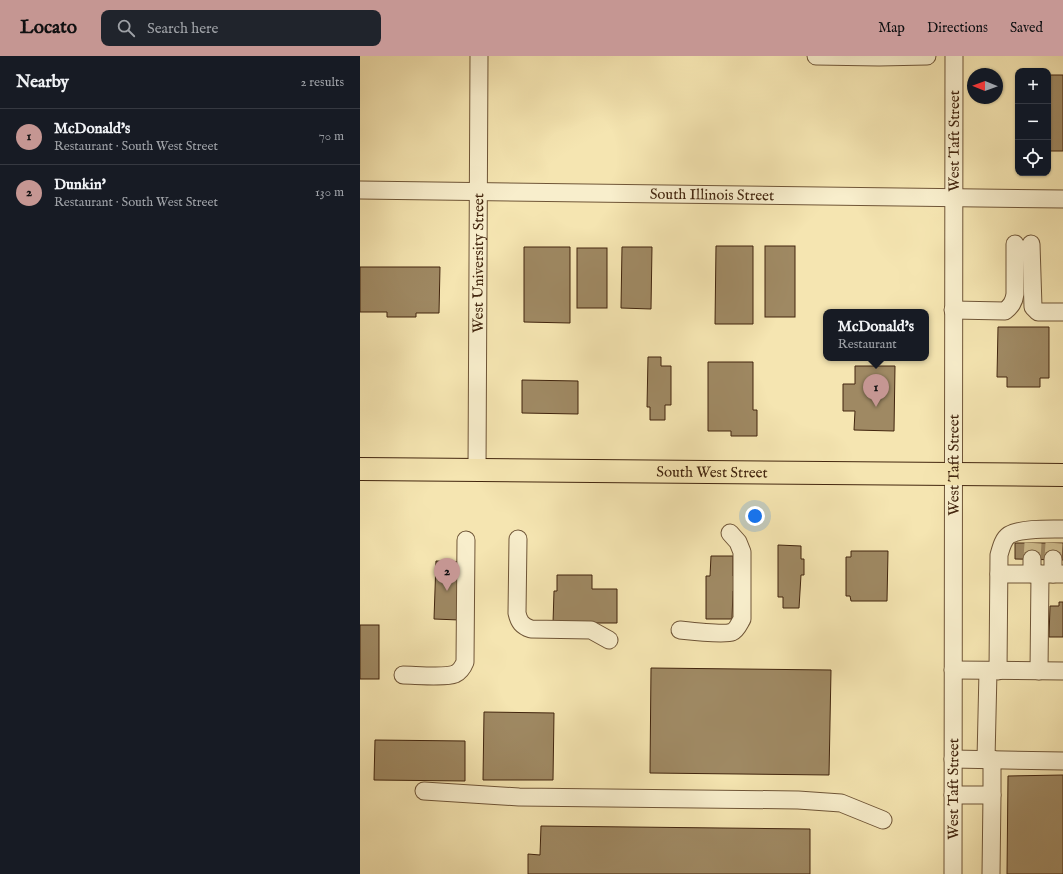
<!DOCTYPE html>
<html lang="en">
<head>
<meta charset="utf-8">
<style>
	:root { --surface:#171b24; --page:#20242c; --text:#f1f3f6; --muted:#9ea1a6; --line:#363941; --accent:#c59692 }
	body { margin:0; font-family:"IM FELL English",serif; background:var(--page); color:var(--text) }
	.controls { position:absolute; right:12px; top:12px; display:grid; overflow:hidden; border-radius:8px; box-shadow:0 1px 3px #0004 }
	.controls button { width:36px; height:36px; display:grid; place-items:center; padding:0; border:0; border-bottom:1px solid var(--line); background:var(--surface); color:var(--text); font:20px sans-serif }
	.compass { position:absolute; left:607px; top:12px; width:36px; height:36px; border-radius:50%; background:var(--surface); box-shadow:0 1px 3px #0004; rotate:271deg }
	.you { position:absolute; left:395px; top:460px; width:14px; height:14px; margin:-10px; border:3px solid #fff; border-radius:50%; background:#1a73e8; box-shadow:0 0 0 6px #1a73e833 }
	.badge { display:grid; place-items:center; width:26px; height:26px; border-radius:50%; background:var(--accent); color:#111; font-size:13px; font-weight:700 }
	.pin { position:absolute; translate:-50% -33px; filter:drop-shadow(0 1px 2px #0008) }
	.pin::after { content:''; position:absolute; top:21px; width:14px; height:12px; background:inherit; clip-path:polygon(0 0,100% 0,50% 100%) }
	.popup { position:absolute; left:463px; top:253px; width:106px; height:52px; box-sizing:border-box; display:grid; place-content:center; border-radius:8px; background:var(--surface); filter:drop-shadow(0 1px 3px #0005); font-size:13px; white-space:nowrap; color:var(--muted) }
	.popup b { font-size:15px; color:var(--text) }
	.popup::after { content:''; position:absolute; left:50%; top:100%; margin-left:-8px; border:8px solid transparent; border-top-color:var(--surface) }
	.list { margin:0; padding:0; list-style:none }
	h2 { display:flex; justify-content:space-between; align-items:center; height:52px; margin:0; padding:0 16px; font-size:17px }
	h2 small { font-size:13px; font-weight:400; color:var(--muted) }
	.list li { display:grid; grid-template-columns:26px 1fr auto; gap:12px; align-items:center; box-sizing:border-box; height:56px; padding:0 16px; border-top:1px solid var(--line) }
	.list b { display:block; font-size:15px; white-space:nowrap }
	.list p { margin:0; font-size:13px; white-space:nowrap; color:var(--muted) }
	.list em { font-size:13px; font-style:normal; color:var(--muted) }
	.icon { flex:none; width:22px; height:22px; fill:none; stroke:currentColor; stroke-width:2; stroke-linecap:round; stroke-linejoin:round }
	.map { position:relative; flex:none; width:703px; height:818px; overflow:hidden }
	header { display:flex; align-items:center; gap:24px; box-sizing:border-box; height:56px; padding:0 20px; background:var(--accent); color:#111 }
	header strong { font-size:19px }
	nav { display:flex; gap:22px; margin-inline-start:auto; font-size:14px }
	.search { width:280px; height:36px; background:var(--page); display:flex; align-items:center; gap:10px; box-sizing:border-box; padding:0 14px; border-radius:8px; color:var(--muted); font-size:15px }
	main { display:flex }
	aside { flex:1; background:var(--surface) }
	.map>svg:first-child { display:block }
	.building { fill:#9f8963; stroke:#42250e }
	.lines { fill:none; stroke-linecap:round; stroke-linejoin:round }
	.minor-tunnel { stroke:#d1bf90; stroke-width:17; stroke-dasharray:17 8; stroke-linecap:butt }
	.minor-casing { stroke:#6f5537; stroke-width:19 }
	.major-casing { stroke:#42250e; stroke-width:24 }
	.minor { stroke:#f8eecc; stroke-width:17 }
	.major { stroke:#f5e5b1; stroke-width:22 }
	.labels { text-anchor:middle; stroke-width:4; stroke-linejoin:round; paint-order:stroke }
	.street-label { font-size:15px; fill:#42250e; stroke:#f8eecc }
</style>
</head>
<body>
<header>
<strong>Locato</strong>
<div class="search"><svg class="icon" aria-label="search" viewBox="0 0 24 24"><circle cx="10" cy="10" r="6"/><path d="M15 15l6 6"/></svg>Search here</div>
<nav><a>Map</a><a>Directions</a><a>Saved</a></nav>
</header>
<main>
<aside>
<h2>Nearby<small>2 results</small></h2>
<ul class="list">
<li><span class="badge">1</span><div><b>McDonald's</b><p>Restaurant · South West Street</p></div><em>70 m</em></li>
<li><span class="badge">2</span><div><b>Dunkin'</b><p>Restaurant · South West Street</p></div><em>130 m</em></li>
</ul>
</aside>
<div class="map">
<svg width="703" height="818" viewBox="0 0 703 818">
	<rect width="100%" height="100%" fill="#f5e5b1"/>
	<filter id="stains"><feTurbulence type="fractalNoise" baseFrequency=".005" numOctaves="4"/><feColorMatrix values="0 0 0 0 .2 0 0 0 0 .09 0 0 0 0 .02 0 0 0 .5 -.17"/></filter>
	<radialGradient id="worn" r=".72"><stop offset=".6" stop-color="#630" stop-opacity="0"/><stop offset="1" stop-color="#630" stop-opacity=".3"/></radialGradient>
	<g class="building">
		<rect x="688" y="19" width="15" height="76"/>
		<path d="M356,190H393V268H355Z"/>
		<rect x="405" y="190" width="30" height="71"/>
		<path d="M164,191H210V267L164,266Z"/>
		<path d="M262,191H292L291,253L261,252Z"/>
		<rect x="217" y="192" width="30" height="60"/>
		<path d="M0,211H80L79,257H56V261H27V256H0Z"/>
		<path d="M638,271H689V322H680V331H647V321H637Z"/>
		<path d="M288,301H301V310H311V349H305V364H290V351H287Z"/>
		<path d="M348,306H393V354H397V380H371V375H348Z"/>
		<path d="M495,310H535L534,375L494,374L495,355H483V328H495Z"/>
		<path d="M162,324L218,325V358L162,357Z"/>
		<path d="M655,487H703V504L655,503Z"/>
		<path d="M418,489L441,490V503H444V519H441L439,552H423V541H418Z"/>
		<path d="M491,495H528L527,545H491L490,540H486V501H491Z"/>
		<path d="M351,500H373V520H377L376,535H373L372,563H346V520H350Z"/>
		<path d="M76,505L100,506L99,564L74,563Z"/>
		<path d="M197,519H232V533H257V567H193L194,535H197Z"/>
		<path d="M699,546H703V581H689L690,550H699Z"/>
		<rect x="0" y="569" width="19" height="54"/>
		<path d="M291,612L471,614L469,719L290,717Z"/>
		<path d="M124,656L194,657L193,724H123Z"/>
		<path d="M15,684L105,685V725L14,724Z"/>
		<path d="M703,719V818H647L648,720Z"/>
		<path d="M181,770L450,773V818H168V798L180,799Z"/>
	</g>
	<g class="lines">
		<g class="minor-tunnel">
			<path d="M672,503L673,487"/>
			<path d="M693,503L694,487"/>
		</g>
		<defs>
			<g id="minor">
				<path d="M456,0L519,1L567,0"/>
				<path id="s1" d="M0,134L703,143"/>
				<path d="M671,188L673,251L678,256H703"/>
				<path d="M593,254L645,255C651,250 654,246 655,238V188"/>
				<path id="s2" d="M117,415L119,0"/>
				<path d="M158,483L157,557C159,566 162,570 171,573L231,574L249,584"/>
				<path d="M639,518H703"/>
				<path d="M672,518V503"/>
				<path d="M693,518V503"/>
				<path d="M320,574C329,575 365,579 372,576C377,574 379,568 382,563V496L378,486L370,477"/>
				<path d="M593,614L703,615"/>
				<path d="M638,615L639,499C641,492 643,483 649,479C661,472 689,473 703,473"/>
				<path d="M679,615L680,518"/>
				<path d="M43,619C55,619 85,622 95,618C101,615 103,611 105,606L106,484"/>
				<path d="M593,703L703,705"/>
				<path d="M626,703L628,615"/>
				<path d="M632,703V739"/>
				<path d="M64,735L159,741L438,744L481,747L523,764"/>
				<path d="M593,739H632L631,818"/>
				<path id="s3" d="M593,818L594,0"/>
			</g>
			<g id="major">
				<path id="s4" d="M0,413L703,419"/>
			</g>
		</defs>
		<use href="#minor" class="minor-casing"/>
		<use href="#major" class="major-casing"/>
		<use href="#minor" class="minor"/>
		<use href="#major" class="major"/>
	</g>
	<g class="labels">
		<g class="street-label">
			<text dy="5" stroke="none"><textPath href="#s3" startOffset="733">West Taft Street</textPath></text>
			<text dy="5" stroke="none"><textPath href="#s1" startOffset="352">South Illinois Street</textPath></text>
			<text dy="5" stroke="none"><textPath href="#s2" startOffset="208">West University Street</textPath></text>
			<text dy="5" stroke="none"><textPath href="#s3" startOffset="409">West Taft Street</textPath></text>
			<text dy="5" stroke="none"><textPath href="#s4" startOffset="352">South West Street</textPath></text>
			<text dy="5" stroke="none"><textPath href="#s3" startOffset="85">West Taft Street</textPath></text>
		</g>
	</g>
	<rect width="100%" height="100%" filter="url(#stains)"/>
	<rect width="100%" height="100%" fill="url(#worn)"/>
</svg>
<div class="controls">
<button>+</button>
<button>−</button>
<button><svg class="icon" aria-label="locate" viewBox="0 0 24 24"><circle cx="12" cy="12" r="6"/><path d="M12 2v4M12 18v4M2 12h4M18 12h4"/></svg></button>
</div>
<svg class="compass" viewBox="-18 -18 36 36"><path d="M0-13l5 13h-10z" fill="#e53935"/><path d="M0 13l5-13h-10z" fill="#9ea1a6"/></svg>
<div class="you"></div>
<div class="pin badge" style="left:516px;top:351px">1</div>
<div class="popup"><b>McDonald's</b>Restaurant</div>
<div class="pin badge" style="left:87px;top:535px">2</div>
</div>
</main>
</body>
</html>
